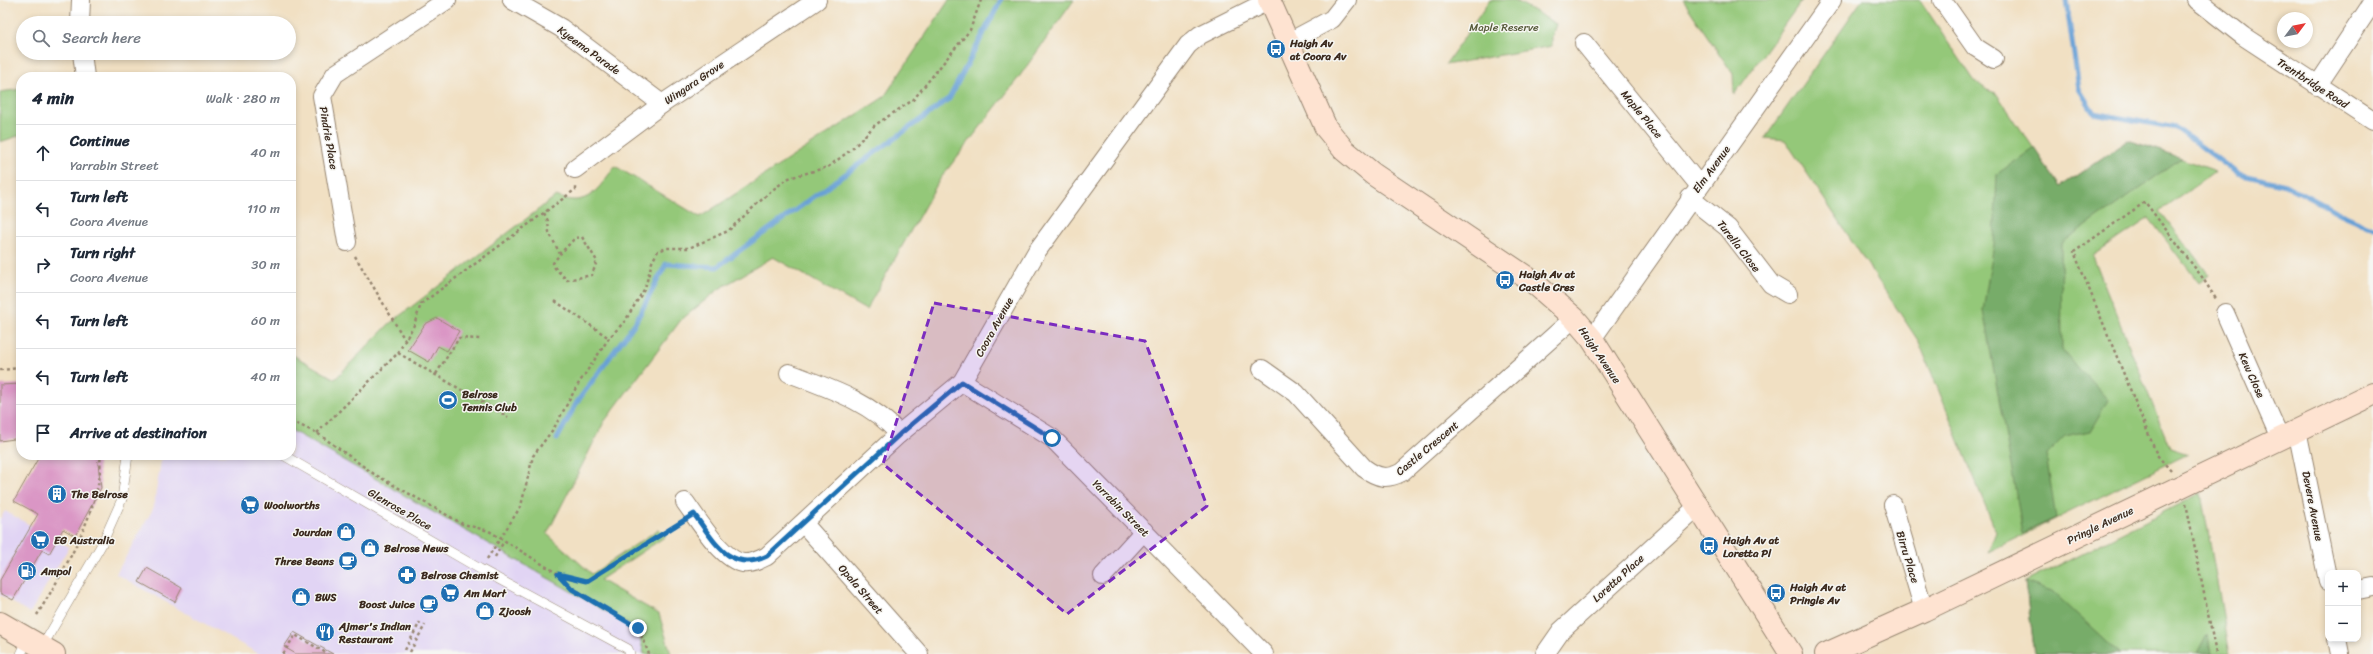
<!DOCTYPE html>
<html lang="en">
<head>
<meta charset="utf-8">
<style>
	:root { --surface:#fff; --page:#f2f2f3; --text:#1f2937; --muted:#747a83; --line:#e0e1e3 }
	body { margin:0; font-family:Sriracha,sans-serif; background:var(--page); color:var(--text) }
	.controls { position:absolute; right:12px; bottom:12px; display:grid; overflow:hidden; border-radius:8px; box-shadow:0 2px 6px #0003 }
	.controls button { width:36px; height:36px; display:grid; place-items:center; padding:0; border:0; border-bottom:1px solid var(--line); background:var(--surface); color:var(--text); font:20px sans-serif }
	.compass { position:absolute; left:2277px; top:12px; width:36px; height:36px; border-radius:50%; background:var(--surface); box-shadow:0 2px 6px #0003; rotate:58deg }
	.stop { position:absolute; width:12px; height:12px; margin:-9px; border:3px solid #1f6fb2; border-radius:50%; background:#fff }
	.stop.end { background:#1f6fb2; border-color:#fff; box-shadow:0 1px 4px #0008 }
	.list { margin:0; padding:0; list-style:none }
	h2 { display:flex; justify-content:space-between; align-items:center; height:52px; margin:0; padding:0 16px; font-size:17px }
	h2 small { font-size:13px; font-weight:400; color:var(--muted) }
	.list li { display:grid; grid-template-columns:26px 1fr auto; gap:12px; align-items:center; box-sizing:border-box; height:56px; padding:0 16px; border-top:1px solid var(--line) }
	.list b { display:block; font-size:15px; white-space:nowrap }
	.list p { margin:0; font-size:13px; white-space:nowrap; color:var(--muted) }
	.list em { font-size:13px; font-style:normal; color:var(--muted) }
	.icon { flex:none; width:22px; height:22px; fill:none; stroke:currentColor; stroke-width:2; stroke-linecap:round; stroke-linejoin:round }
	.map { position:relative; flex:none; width:2373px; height:654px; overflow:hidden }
	.search { position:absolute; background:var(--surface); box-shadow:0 2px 6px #0003; left:16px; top:16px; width:280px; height:44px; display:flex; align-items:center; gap:10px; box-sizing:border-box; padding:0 14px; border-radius:22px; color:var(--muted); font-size:15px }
	.panel { position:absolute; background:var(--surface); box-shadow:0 2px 6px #0003; left:16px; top:72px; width:280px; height:388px; border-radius:16px }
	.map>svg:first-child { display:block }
	.built { fill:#e1d4f4 }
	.green { fill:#94c879; stroke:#68794c }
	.forest { fill:#77ac69; stroke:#596b44 }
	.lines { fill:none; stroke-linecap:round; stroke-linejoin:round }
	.stream { stroke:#68a0d6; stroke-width:5 }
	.building { fill:#da96c5 }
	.lane-casing { stroke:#968570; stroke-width:10 }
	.street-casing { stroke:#968570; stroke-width:20 }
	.secondary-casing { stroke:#968570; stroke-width:24 }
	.path { stroke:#968570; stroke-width:2.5; stroke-dasharray:3 3; stroke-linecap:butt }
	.lane { stroke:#fff; stroke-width:9 }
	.street { stroke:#fff; stroke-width:18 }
	.secondary { stroke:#fee3d1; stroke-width:22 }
	.route { stroke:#1f6fb2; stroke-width:5 }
	.marked { fill:#7b2cbf; fill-opacity:0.2; stroke:#7b2cbf; stroke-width:3; stroke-dasharray:8 5; stroke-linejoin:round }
	.labels { text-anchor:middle; stroke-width:3; stroke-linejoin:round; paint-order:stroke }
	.park-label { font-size:11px; fill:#565939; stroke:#f6f6f2 }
	.poi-label { font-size:11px; font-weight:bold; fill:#3b2a1e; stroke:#f6f6f2; text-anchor:start }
	.street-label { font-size:11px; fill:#3b2a1e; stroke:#f6f6f2 }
</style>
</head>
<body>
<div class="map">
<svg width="2373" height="654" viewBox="0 0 2373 654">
	<rect width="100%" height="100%" fill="#f6f6f2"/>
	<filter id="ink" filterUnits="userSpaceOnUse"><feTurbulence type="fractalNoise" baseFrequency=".025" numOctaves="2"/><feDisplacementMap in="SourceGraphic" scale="8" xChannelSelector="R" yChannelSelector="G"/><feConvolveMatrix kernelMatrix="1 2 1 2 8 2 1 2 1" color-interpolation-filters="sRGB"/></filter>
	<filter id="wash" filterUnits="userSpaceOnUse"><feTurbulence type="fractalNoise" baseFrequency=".012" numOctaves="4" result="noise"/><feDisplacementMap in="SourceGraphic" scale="16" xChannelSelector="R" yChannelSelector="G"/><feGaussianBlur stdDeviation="0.9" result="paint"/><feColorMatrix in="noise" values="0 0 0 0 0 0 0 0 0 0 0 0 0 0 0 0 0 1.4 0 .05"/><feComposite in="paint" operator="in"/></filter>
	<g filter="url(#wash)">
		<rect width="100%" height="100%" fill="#f1e0c3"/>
		<g class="built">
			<path d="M291,430L639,630L644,654H259L116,574L153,509L161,461L166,455H291Z"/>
			<path d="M5,511L69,547L30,613L0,595V519Z"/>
		</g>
		<g class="green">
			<path d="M949,0H1074L1019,77L940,179L866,310L773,257L719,289L681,320L604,422L547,534L592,574L659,529L666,536L600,580L659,614L671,654H644L638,630L291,430V354L335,379L389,324L556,196C588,209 598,189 615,166L700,217L884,97Z"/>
			<path d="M1490,0H1515L1556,24L1552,36V46L1445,65Z"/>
			<path d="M1683,0H1802L1734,95L1733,74Z"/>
			<path d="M1862,0H1920L1974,80L1987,90L1996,93L2060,187L2128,140L2216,171L2160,211L2209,275L2199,283L2149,218L2093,256L2170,448L2188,454L1988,552L1996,532L1919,342L1785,140L1765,138Z"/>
			<path d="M21,89V135L0,142V92Z"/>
			<path d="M2201,493L2230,654H2035L2025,582Z"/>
		</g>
		<g class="forest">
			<path d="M2128,140L2182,158L2061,244L2062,350L2108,400L2090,431L2065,436L2046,455L2056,518L2023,533L1983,310L1994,244L1997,174L2034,148L2060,187Z"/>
			<path d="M2025,582L2052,591L2120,654H2035Z"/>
			<path d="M2208,635L2211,654H2198Z"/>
		</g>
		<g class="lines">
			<g class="stream">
				<path d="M2066,0L2079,89L2094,113L2176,128L2238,174L2286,185L2341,214L2373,228"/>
				<path d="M557,439L577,402L635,323L666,264L717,267L949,99L1001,0"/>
			</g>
		</g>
		<g id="blocks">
			<g class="building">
				<path d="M437,318L459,331L447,351L438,346L429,362L408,350L425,324Z"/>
				<path d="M21,384V438L0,441V385Z"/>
				<path d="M40,455H97L101,488L75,536L63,529L49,554L42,550L13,600L0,593V580L38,514L14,501Z"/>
				<path d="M147,568L182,588L175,602L139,582Z"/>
				<path d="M294,632L308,640L333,654H296L284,647Z"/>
			</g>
		</g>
	</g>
	<g filter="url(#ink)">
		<use href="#blocks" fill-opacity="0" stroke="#968570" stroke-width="1"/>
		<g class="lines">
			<defs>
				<g id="lane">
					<path d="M283,455L480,569L628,649L630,654"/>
					<path d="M42,647L102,544L122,499L128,455"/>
					<path d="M21,654L28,639"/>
				</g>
				<g id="street">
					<path d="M512,0L561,28L662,104"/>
					<path d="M1942,0L1975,47L1994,59"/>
					<path d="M2197,0L2243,36L2373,121"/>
					<path d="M80,23L81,0"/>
					<path d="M1289,42L1332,19L1347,0"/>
					<path d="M1584,43L1699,185"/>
					<path d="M82,53L85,77"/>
					<path d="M2317,86L2373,2"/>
					<path d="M575,169L662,104L817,0"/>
					<path d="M1690,198L1728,228L1771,284L1788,294"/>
					<path d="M347,242L322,96L335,74L447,0"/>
					<path d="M2225,313L2280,438"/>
					<path d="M1592,339L1832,0"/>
					<path d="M1262,369L1296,393L1364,468C1378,478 1387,480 1402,472L1574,318"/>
					<path d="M789,373C828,388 872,402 899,434"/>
					<path d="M962,382L1052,438L1264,654"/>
					<path d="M2297,430L2328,581"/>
					<path d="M685,502C697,518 722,560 743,563C752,564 759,560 767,556L899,434L962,382L1037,251L1188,45L1200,35L1270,0"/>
					<path d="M1893,505L1924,610"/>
					<path d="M804,524L919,654"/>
					<path d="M1103,576L1144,531"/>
					<path d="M2358,590L2373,587"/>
					<path d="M2337,639L2340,654"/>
					<path d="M1545,654L1561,631L1697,507"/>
				</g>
				<g id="secondary">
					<path d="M1269,0L1326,128L1344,150L1373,174L1532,281L1574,318L1592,339L1791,654"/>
					<path d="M0,623L54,654"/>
					<path d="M1826,654L1924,610L2373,394"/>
				</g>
			</defs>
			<use href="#lane" class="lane-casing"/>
			<use href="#street" class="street-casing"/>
			<use href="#secondary" class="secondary-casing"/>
			<g class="path">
				<path d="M544,213L548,221L549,232L560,254L553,263L555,268L567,280L592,275L597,261L582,237L575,238L560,254"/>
				<path d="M355,256L405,340"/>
				<path d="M555,301L609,338"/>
				<path d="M398,353L508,417"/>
				<path d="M0,370L21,368"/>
				<path d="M436,374L459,338L480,339"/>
				<path d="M291,421L317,433L374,474L463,524L489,531L558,574L573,589L638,628L649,654"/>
				<path d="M317,433L398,353L414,325L421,304L576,189V185"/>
				<path d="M2171,471L2157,455L2074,252L2145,202L2202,277L2216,299"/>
				<path d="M2186,503L2216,654"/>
				<path d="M495,557L504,541"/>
				<path d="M487,559L521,506L533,456L554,428L577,386L609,338L625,321L645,288L652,262L658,251L667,248H689L728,231L771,191L789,178L828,167L852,149L875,125L913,100L970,30L981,0"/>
				<path d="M558,575L587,581L680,523"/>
				<path d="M37,615C62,574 105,503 100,455"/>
				<path d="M405,650L420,622"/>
				<path d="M410,652L425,625"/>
				<path d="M283,654L295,635L328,654"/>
			</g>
			<use href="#lane" class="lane"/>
			<use href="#street" class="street"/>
			<use href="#secondary" class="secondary"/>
		</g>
	</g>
	<g class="lines" filter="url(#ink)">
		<path class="route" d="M638,628L572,589L558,574L587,581L694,514C714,541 730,574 767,556L900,434L962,382L1052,438"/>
	</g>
	<path class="marked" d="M934,303L1145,341L1207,506L1067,614L883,464Z"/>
	<defs>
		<symbol id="bus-disc" viewBox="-11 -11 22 22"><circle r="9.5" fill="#1f6fb2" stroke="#f6f6f2"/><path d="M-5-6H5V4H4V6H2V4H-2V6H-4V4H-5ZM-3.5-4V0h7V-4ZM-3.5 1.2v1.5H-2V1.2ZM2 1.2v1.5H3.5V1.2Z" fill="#fff"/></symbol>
		<symbol id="stadium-disc" viewBox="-11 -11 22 22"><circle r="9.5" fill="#1f6fb2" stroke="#f6f6f2"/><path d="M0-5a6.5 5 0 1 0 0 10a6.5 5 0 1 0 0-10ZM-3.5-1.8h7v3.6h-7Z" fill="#fff"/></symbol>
		<symbol id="building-disc" viewBox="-11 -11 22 22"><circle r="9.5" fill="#1f6fb2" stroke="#f6f6f2"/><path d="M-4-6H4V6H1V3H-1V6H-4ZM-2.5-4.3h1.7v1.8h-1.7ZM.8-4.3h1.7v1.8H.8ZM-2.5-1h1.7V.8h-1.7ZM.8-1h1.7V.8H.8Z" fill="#fff"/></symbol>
		<symbol id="supermarket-disc" viewBox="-11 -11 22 22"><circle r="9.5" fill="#1f6fb2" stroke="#f6f6f2"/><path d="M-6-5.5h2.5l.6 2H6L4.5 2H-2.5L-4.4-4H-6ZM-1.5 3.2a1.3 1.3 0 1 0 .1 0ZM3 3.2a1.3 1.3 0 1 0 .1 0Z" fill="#fff"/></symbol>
		<symbol id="shop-disc" viewBox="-11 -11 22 22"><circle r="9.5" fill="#1f6fb2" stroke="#f6f6f2"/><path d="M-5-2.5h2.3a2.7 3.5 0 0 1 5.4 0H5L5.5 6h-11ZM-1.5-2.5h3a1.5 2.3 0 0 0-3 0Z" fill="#fff"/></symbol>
		<symbol id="cafe-disc" viewBox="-11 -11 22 22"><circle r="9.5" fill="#1f6fb2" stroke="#f6f6f2"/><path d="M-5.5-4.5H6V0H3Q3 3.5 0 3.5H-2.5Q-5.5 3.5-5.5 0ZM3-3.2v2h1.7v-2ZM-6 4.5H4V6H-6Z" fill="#fff"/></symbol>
		<symbol id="fuel-disc" viewBox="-11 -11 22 22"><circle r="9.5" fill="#1f6fb2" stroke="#f6f6f2"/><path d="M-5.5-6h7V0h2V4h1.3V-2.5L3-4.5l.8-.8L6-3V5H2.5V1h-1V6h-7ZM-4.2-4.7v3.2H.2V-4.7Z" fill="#fff"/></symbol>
		<symbol id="pharmacy-disc" viewBox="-11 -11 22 22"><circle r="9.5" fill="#1f6fb2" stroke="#f6f6f2"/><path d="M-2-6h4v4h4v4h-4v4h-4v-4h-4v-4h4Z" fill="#fff"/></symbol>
		<symbol id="restaurant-disc" viewBox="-11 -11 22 22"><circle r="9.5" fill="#1f6fb2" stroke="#f6f6f2"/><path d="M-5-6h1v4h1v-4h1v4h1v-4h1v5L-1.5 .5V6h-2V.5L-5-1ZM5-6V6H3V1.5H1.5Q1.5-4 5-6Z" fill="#fff"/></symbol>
	</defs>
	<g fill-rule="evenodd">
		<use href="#bus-disc" x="1265" y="38" width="22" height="22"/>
		<use href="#bus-disc" x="1494" y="269" width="22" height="22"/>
		<use href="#stadium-disc" x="437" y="389" width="22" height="22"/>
		<use href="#building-disc" x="46" y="483" width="22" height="22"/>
		<use href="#supermarket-disc" x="239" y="494" width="22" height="22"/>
		<use href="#shop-disc" x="335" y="521" width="22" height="22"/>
		<use href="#supermarket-disc" x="29" y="529" width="22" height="22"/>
		<use href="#bus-disc" x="1698" y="535" width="22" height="22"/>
		<use href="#shop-disc" x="359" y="537" width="22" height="22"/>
		<use href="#cafe-disc" x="337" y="550" width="22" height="22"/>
		<use href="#fuel-disc" x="16" y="560" width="22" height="22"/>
		<use href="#pharmacy-disc" x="396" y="564" width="22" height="22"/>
		<use href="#supermarket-disc" x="439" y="582" width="22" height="22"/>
		<use href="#bus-disc" x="1765" y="582" width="22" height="22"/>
		<use href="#shop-disc" x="290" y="586" width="22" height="22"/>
		<use href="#cafe-disc" x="418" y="593" width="22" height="22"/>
		<use href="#shop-disc" x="474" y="600" width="22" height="22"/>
		<use href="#restaurant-disc" x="314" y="621" width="22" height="22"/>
	</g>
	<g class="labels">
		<g class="park-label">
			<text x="1504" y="31">Maple Reserve</text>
		</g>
		<g class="poi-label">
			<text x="1290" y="47">Haigh Av<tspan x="1290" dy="13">at Coora Av</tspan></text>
			<text x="1519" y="278">Haigh Av at<tspan x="1519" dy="13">Castle Cres</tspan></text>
			<text x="462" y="398">Belrose<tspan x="462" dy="13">Tennis Club</tspan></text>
			<text x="71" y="498">The Belrose</text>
			<text x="264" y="509">Woolworths</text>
			<text x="332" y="536" text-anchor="end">Jourdan</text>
			<text x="54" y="544">EG Australia</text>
			<text x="1723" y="544">Haigh Av at<tspan x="1723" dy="13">Loretta Pl</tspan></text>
			<text x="384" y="552">Belrose News</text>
			<text x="334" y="565" text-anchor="end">Three Beans</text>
			<text x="41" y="575">Ampol</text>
			<text x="421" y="579">Belrose Chemist</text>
			<text x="1790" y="591">Haigh Av at<tspan x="1790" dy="13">Pringle Av</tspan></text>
			<text x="464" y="597">Am Mart</text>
			<text x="315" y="601">BWS</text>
			<text x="415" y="608" text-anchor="end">Boost Juice</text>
			<text x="499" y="615">Zjoosh</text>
			<text x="339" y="630">Ajmer's Indian<tspan x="339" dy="13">Restaurant</tspan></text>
		</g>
		<g class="street-label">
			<text transform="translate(589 50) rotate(36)" y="4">Kyeema Parade</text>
			<text transform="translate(694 82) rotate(-34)" y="4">Wingara Grove</text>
			<text transform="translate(2313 83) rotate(33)" y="4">Trentbridge Road</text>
			<text transform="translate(1642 114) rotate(51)" y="4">Maple Place</text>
			<text transform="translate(329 138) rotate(80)" y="4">Pindrie Place</text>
			<text transform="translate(1711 169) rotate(-54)" y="4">Elm Avenue</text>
			<text transform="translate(1739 246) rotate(52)" y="4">Turella Close</text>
			<text transform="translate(994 327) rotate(-61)" y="4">Coora Avenue</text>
			<text transform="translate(1600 355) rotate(56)" y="4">Haigh Avenue</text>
			<text transform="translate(2252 375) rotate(66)" y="4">Kew Close</text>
			<text transform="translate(1427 448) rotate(-40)" y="4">Castle Crescent</text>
			<text transform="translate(2313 506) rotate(79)" y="4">Devere Avenue</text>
			<text transform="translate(1121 508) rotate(45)" y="4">Yarrabin Street</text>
			<text transform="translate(400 509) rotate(30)" y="4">Glenrose Place</text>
			<text transform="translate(2100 525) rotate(-26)" y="4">Pringle Avenue</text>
			<text transform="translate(1908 557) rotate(73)" y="4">Birru Place</text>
			<text transform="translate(1618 578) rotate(-42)" y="4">Loretta Place</text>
			<text transform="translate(861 589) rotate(49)" y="4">Opala Street</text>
		</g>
	</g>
</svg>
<div class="controls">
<button>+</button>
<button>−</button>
</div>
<svg class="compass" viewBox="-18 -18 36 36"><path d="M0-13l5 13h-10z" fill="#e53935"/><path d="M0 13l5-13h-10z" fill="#747a83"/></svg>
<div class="stop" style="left:1052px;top:438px"></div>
<div class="stop end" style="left:638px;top:628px"></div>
<div class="search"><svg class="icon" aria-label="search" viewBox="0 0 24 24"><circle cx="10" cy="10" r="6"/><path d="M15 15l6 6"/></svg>Search here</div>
<section class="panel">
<h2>4 min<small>Walk · 280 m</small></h2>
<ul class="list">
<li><svg class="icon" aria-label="ahead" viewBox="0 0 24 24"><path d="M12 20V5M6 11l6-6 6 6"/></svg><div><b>Continue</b><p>Yarrabin Street</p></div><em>40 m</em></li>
<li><svg class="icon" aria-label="left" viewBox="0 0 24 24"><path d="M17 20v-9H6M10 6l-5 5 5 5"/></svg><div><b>Turn left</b><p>Coora Avenue</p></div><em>110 m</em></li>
<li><svg class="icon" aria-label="right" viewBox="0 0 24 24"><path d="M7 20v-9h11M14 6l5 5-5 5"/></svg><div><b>Turn right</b><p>Coora Avenue</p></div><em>30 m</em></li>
<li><svg class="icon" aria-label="left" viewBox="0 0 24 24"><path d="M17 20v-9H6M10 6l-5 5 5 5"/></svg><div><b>Turn left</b></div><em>60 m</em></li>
<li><svg class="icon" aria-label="left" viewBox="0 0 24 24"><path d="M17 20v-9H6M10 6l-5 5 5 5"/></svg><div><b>Turn left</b></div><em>40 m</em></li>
<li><svg class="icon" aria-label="arrive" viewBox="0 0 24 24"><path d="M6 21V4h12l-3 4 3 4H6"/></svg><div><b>Arrive at destination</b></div></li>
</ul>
</section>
</div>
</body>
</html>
